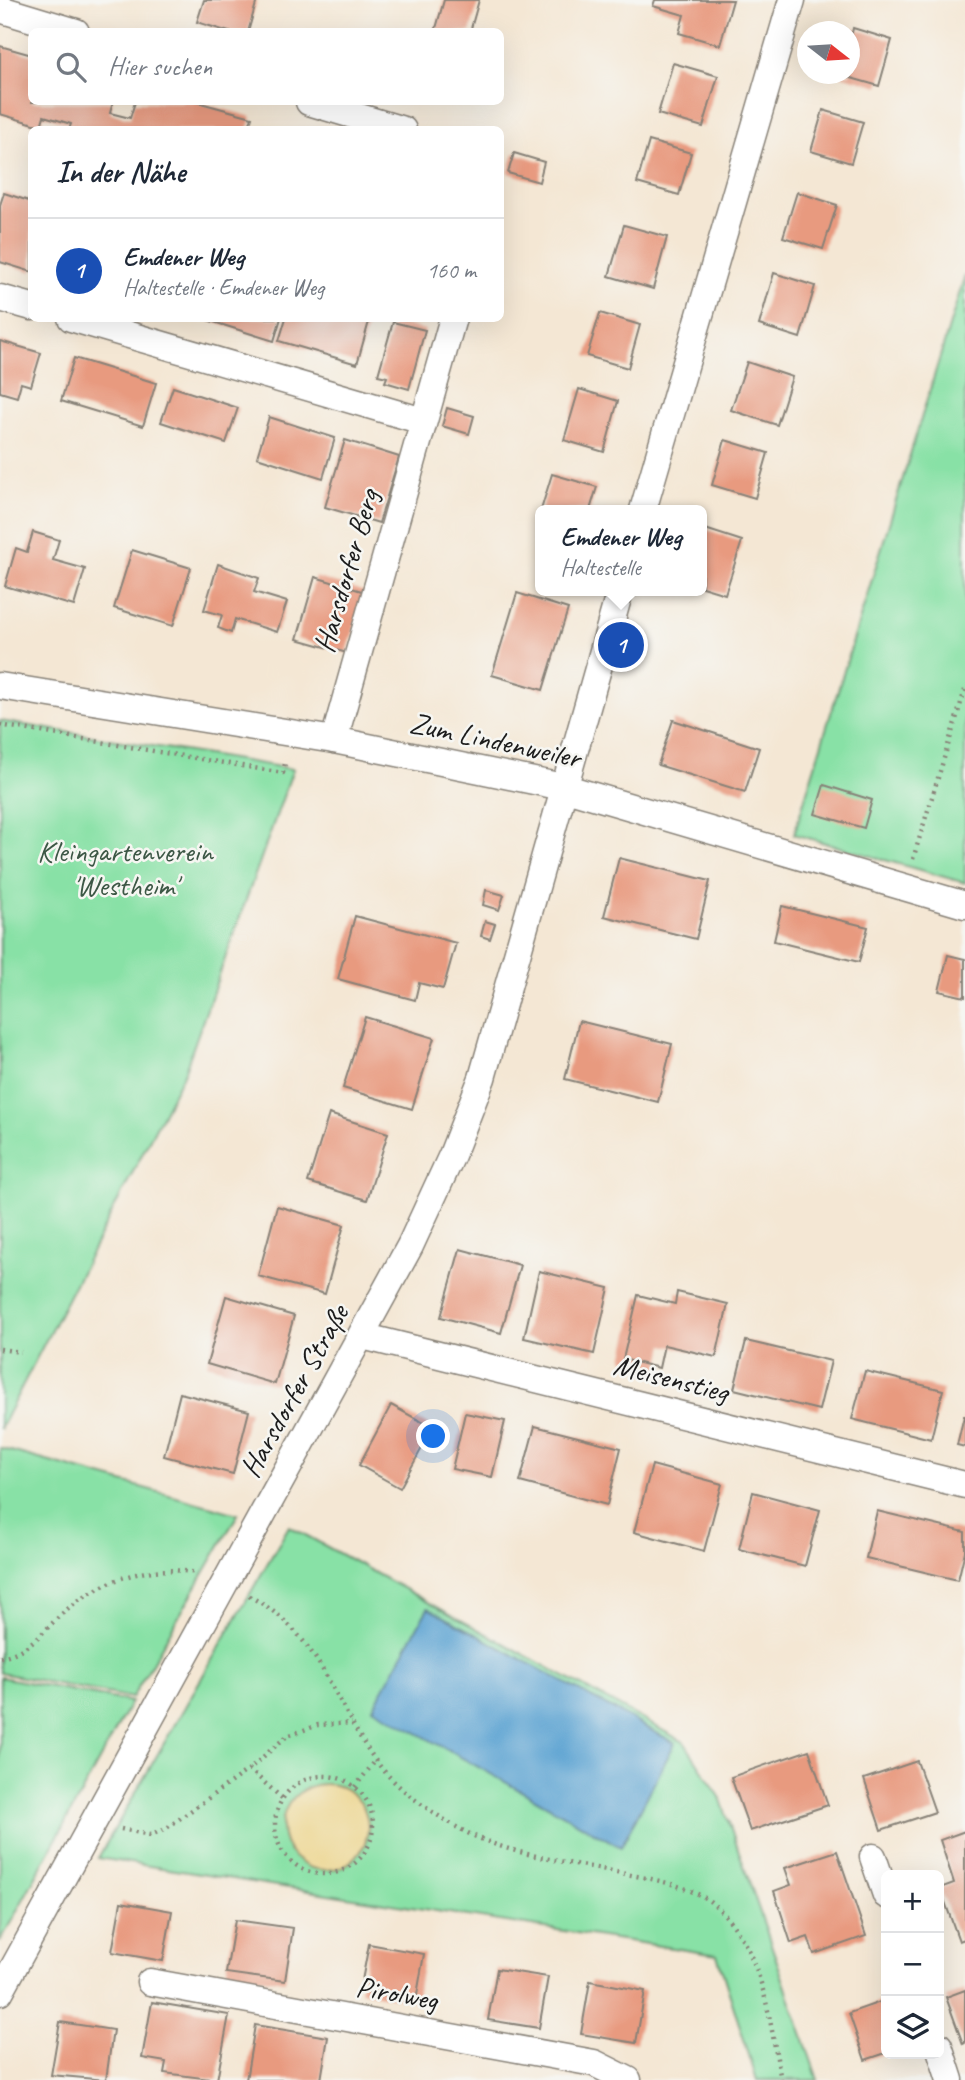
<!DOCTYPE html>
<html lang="de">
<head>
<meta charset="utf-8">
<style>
	:root { --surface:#fff; --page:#f6f6f7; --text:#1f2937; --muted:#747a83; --line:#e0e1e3; --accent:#ea580c }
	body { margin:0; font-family:Caveat,sans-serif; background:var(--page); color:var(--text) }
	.controls { position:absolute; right:21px; bottom:21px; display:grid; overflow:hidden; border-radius:10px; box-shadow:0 7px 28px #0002 }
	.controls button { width:63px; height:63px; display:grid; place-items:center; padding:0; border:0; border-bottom:2px solid var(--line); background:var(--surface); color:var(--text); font:35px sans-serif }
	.compass { position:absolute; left:797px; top:21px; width:63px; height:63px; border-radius:50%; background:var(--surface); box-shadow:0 7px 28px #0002; rotate:107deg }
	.you { position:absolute; left:434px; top:1437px; width:24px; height:24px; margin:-18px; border:5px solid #fff; border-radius:50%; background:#1a73e8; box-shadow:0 0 0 10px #1a73e833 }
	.badge { display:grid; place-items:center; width:46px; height:46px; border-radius:50%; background:var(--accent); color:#fff; font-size:23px; font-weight:700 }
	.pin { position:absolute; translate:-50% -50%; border:4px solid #fff; box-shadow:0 2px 7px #0006 }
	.popup { position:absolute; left:535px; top:505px; width:172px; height:91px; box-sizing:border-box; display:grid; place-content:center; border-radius:10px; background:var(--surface); filter:drop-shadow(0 2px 5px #0005); font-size:23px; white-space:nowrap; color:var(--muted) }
	.popup b { font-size:26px; color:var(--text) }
	.popup::after { content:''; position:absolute; left:50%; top:100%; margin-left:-14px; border:14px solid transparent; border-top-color:var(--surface) }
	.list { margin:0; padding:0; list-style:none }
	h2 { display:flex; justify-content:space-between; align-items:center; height:91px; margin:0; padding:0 28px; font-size:30px }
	h2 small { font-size:23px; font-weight:400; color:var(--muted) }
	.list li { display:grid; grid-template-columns:46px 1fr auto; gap:21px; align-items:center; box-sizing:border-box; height:105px; padding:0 28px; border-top:2px solid var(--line) }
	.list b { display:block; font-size:26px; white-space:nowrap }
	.list p { margin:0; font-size:23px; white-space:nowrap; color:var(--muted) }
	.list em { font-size:23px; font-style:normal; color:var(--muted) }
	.icon { flex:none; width:38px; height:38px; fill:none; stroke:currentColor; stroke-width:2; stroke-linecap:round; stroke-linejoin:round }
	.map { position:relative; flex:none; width:965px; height:2080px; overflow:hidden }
	.search { position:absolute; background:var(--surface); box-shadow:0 7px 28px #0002; left:28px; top:28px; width:476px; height:77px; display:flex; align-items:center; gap:18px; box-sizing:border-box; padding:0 24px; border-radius:10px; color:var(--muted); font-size:26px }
	.panel { position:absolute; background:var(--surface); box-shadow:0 7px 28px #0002; left:28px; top:126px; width:476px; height:196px; border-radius:10px }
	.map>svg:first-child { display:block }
	.green { fill:#88e1a6; stroke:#527e61; stroke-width:2 }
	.sand { fill:#eeda9e; stroke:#857b5d; stroke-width:2 }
	.water { fill:#5ca3d2; stroke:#3c6077; stroke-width:2 }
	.building { fill:#e89a7f }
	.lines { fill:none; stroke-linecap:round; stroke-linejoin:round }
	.street-casing { stroke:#888278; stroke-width:29 }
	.path { stroke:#888278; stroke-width:4.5; stroke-dasharray:2 5; stroke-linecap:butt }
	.street { stroke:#fff; stroke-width:26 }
	.labels { text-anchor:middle; stroke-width:5; stroke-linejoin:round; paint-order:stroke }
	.street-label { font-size:30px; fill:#1c1c1c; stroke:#f6f6f2 }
	.park-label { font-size:30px; fill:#3c5745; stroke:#f6f6f2 }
</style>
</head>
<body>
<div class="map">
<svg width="965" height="2080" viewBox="0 0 965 2080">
	<rect width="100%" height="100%" fill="#f6f6f2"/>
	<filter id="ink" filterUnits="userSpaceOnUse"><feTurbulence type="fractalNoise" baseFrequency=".0143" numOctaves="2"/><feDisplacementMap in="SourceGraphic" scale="14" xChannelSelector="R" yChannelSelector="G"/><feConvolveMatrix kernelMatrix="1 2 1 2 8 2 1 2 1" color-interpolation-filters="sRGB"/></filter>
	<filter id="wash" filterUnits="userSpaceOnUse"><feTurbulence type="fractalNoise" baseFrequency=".00686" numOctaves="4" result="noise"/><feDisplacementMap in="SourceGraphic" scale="28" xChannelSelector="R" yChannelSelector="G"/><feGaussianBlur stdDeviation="1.57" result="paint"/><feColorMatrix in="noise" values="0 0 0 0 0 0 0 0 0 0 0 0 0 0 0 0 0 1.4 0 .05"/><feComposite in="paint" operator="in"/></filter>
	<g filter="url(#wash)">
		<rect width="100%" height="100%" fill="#f4e7d4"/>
		<g class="green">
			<path d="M965,275V883L794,834Z"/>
			<path d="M0,721L293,769L184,1073L0,1429Z"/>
			<path d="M0,1448L238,1514L132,1698L0,1673Z"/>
			<path d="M289,1526L684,1742L720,1797L818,2080H757L717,1955L98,1858Z"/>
			<path d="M0,1677L131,1702L0,1942Z"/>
		</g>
		<circle class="sand" cx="325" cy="1827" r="43"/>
		<path class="water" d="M428,1608L675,1743L621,1847L373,1708Z"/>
		<g id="blocks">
			<g class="building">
				<path d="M204,0H257L248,32H229L197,22Z"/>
				<path d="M444,0H479L470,32H435Z"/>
				<path d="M655,0H733L720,45L679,33L684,15L653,6Z"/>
				<path d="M853,28L892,40L879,86L837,74H850V42Z"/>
				<path d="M0,46L32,55V102H113L110,113L130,118L135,102H197L252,117L248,130H69L71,124L44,116L41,126L0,114Z"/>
				<path d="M673,63L718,76L703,127L658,114Z"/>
				<path d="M823,110L863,122L851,163L811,151Z"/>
				<path d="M649,141L691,153L679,195L637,183Z"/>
				<path d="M514,153L544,162L539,182L508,173Z"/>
				<path d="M797,192L837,205L823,249L783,237Z"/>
				<path d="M4,193L32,202V272L0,262V205Z"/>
				<path d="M624,225L667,237L653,289L609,276Z"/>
				<path d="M774,273L815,286L800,338L759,325Z"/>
				<path d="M600,313L640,325L628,368L587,356Z"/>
				<path d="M201,318H281L274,341Z"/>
				<path d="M286,318H370L357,364L279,341Z"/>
				<path d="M393,322L425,330L409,389L385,382L387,377L378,375Z"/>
				<path d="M0,341L41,353L31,386L21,383L17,397L0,392Z"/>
				<path d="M74,358L156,383L143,426L61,401Z"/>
				<path d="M747,362L792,377L777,425L731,410Z"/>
				<path d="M173,387L238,408L226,443L161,422Z"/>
				<path d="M579,389L618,401L604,452L564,440Z"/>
				<path d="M447,408L474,416L469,434L442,426Z"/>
				<path d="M269,417L335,438L323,478L257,457Z"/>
				<path d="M345,440L399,457L379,523L325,507Z"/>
				<path d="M725,440L768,453L755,498L712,485Z"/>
				<path d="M552,474L597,487L590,510H541Z"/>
				<path d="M702,528L742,541L725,594L702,587Z"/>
				<path d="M33,532L59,540L53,560L85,569L74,606L5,586L16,548L27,552Z"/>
				<path d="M132,550L191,568L173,626L114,608Z"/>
				<path d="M218,564L259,578L254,592L287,602L277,632L235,619L231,633L218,628L222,615L204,610Z"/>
				<path d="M315,577L365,592L347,653L297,639Z"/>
				<path d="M517,593L568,609L543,690L492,675Z"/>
				<path d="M673,720L759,748L745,792L658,765Z"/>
				<path d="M824,785L872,800L864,828L815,814Z"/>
				<path d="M619,858L710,881L696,939L604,916Z"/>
				<path d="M486,890L504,895L499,910L483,905Z"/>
				<path d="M782,906L868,927L859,962L774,941Z"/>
				<path d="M355,916L456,943L443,989L419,983L415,1000L338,979Z"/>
				<path d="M485,921L495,924L490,939L481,936Z"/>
				<path d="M948,955L965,959V997L939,991Z"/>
				<path d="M365,1017L434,1038L412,1109L343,1088Z"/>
				<path d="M579,1021L672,1044L658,1102L565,1079Z"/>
				<path d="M329,1114L388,1133L367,1200L308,1182Z"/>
				<path d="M277,1206L344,1225L325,1294L258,1276Z"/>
				<path d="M460,1249L520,1265L501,1333L441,1317Z"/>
				<path d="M539,1271L609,1288L594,1354L524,1338Z"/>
				<path d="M677,1292L728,1304L716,1357L664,1345L659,1368L623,1359L638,1295L675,1304Z"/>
				<path d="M226,1296L294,1316L275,1384L207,1364Z"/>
				<path d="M746,1341L831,1361L819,1410L734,1389Z"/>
				<path d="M865,1371L943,1390L931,1439L852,1419Z"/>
				<path d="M180,1393L249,1411L233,1474L164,1456Z"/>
				<path d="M391,1405L433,1428L400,1488L359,1465Z"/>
				<path d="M465,1413L505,1421L492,1477L452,1469Z"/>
				<path d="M964,1416H965V1447L957,1445Z"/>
				<path d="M535,1426L621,1448L607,1505L520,1482Z"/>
				<path d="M652,1465L722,1484L704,1551L634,1532Z"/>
				<path d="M753,1492L820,1510L805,1566L739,1549Z"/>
				<path d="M877,1511L965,1532V1551L958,1580L866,1558Z"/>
				<path d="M809,1750L828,1805L750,1831L731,1777Z"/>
				<path d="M917,1761L935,1812L881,1830L864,1779Z"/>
				<path d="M965,1831V1939L959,1941L940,1888L954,1883L940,1840Z"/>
				<path d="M837,1851L866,1936L814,1954L808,1937L791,1943L774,1891L791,1885L785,1868Z"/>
				<path d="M121,1902L172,1911L163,1961L112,1952Z"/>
				<path d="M235,1920L293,1928L285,1981L226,1973Z"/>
				<path d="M369,1944L424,1954L416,2001L360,1991Z"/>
				<path d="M497,1969L548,1977L539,2028L488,2020Z"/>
				<path d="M590,1981L645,1991L636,2043L581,2034Z"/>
				<path d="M965,1990V2043L963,2044L946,1997Z"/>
				<path d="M886,2000V2053L865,2060L849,2013Z"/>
				<path d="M152,2002L229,2015L217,2080L164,2073L166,2062L142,2058Z"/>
				<path d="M60,2022L113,2030L106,2080L51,2075Z"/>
				<path d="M255,2025L328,2037L321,2080H246Z"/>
			</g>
		</g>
	</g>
	<g filter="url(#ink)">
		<use href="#blocks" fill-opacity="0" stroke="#888278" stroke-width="2"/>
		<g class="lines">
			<defs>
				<g id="street">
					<path d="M0,9L76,32"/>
					<path d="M309,102L403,130"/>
					<path d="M0,298L32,307"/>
					<path d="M71,318L423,421"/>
					<path d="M643,510L792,0"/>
					<path d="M0,686L334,740L563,787L965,905"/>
					<path d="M334,740L453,318"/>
					<path d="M362,1336L965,1485"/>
					<path d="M873,1857L886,1895"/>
					<path d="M150,1982L594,2063L628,2080"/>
					<path d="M0,1992L410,1246L452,1155L482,1078L620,591"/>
					<path d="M939,2046L950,2080"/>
				</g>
			</defs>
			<use href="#street" class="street-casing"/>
			<g class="path">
				<path d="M0,725L283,773L285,763"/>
				<path d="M913,859L965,690"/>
				<path d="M0,1349L21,1352"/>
				<path d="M249,1596C321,1634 331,1699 376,1761C396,1788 425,1808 453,1825C505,1856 567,1861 626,1874C656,1880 696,1886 719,1909C765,1955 769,2020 781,2080"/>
				<path d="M0,1657C29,1652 44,1630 65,1611C101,1580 149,1563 196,1573"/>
				<path d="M249,1769L283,1799"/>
				<circle cx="324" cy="1825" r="49"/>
				<path d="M355,1787L376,1760"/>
				<path d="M121,1829L150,1835L164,1830L249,1769L287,1736L318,1725L352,1723"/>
			</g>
			<use href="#street" class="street"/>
		</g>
	</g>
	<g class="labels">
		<g class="street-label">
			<text transform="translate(346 571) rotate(-74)" y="10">Harsdorfer Berg</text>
			<text transform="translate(495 740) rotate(12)" y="10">Zum Lindenweiler</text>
			<text transform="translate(671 1378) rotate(14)" y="10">Meisenstieg</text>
			<text transform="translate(294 1391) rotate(-61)" y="10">Harsdorfer Straße</text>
			<text transform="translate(397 1993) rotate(10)" y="10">Pirolweg</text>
		</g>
		<g class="park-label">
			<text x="125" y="861">Kleingartenverein<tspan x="125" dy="34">'Westheim'</tspan></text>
		</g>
	</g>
</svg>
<div class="controls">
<button>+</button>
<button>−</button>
<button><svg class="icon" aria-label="layers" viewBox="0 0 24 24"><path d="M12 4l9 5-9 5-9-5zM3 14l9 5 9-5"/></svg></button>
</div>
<svg class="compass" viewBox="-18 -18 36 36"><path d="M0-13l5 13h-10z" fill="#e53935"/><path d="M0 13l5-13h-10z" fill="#747a83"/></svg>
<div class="you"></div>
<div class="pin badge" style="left:621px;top:645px;background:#1a4fb4">1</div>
<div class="popup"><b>Emdener Weg</b>Haltestelle</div>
<div class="search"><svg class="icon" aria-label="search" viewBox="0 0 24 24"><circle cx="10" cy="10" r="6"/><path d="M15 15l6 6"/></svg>Hier suchen</div>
<section class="panel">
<h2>In der Nähe<small></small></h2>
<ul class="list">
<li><span class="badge" style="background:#1a4fb4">1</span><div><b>Emdener Weg</b><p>Haltestelle · Emdener Weg</p></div><em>160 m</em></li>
</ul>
</section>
</div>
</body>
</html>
